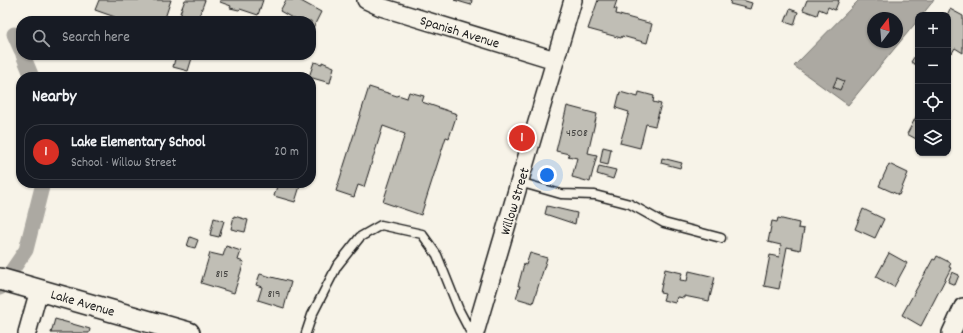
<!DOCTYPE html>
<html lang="en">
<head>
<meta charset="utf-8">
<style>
	:root { --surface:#171b24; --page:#242831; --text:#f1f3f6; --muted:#9ea1a6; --line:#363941; --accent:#d93025 }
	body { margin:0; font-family:Dekko,sans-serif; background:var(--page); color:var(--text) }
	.controls { position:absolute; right:12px; top:12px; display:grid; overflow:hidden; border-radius:8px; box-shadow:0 1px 3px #0004 }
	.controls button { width:36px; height:36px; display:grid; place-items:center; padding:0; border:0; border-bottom:1px solid var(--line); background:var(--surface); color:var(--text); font:20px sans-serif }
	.compass { position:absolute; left:867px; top:12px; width:36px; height:36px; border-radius:50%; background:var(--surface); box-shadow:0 1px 3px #0004; rotate:16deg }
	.you { position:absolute; left:547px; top:175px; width:14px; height:14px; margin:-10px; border:3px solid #fff; border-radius:50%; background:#1a73e8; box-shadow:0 0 0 6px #1a73e833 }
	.badge { display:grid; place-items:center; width:26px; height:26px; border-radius:50%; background:var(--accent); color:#fff; font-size:13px; font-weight:700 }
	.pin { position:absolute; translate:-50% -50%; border:2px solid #fff; box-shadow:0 1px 4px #0006 }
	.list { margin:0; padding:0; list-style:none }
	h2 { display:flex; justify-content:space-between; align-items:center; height:52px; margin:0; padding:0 16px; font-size:17px }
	h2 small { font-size:13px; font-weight:400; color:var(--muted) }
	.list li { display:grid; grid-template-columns:26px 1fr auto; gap:12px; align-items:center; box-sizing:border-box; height:56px; margin:0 8px 8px; padding:0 8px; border:1px solid var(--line); border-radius:16px }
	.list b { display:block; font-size:15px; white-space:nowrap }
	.list p { margin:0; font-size:13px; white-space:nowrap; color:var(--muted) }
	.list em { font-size:13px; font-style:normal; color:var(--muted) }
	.icon { flex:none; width:22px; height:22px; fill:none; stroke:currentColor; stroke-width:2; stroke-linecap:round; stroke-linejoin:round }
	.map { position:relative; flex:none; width:963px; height:333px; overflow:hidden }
	.search { position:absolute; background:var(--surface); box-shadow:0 1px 3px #0004; left:16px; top:16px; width:300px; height:44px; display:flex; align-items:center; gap:10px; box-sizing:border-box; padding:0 14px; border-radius:16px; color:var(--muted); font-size:15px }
	.panel { position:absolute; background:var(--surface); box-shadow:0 1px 3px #0004; left:16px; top:72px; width:300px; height:116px; border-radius:16px }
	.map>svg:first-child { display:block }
	.water { fill:#aca9a2; stroke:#72716c; fill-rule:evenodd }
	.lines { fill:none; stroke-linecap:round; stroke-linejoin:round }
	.canal { stroke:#aca9a2; stroke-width:15 }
	.building { fill:#c0beb5; stroke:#1c1c1c }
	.service-casing { stroke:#1c1c1c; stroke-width:11 }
	.minor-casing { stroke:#1c1c1c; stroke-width:20 }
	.tertiary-casing { stroke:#1c1c1c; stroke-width:24 }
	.service { stroke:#f7f3e8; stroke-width:8 }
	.minor { stroke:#f7f3e8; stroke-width:17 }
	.tertiary { stroke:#f7f3e8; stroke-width:21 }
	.labels { text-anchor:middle; stroke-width:3; stroke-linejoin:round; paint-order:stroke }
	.number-label { font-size:12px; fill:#454442 }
	.street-label { font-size:14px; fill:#1c1c1c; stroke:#f7f3e8 }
</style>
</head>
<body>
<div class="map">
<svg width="963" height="333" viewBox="0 0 963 333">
	<rect width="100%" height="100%" fill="#f7f3e8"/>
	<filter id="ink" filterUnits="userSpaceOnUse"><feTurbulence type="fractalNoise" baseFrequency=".025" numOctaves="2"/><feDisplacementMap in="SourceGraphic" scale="8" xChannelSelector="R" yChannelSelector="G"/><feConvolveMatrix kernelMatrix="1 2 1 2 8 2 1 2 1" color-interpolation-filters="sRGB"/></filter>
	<g filter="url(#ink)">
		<path class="water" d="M859,0H934L922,15H918V20L848,105L794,66ZM873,18H897V42H873Z"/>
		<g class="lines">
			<g class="canal">
				<path d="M14,34L21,50"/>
				<path d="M23,55L32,77"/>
				<path d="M0,288L26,250L43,183"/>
			</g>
		</g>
		<g class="building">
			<path d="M99,0H171L164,21H114L115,17L95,10Z"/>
			<path d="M185,0H205L198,19L180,13Z"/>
			<path d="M220,0H263L258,15L240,9L239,10L230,8L231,6L220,2Z"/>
			<path d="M286,0H299L321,12L312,30L311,21H294L293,20L294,19L280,11Z"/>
			<path d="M454,0H472L471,5Z"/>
			<path d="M598,0H617L614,9H617L616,14L652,24L647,43L622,36L621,38L588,29Z"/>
			<path d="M731,0H742L752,3L750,9L730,4Z"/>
			<path d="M807,0H839L835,10L828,7L826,12L819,9L817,15L803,10Z"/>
			<path d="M790,9L798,12L794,25L785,22Z"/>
			<path d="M950,9L963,16V53L955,48L952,53L948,51V15H947Z"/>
			<path d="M918,51V66L911,62Z"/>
			<path d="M176,55H182L192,58L188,71L173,67Z"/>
			<path d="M314,62L322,64V62L334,67L330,83L309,77Z"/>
			<path d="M837,78L844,81L840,90L833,87Z"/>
			<path d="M369,87L397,96L398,95L407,98L409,92L424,96L422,102L457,114L449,138L446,137L421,215L383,202L405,134L383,126L364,187L358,185L354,197L336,191Z"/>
			<path d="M620,92L638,97L639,92L654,96L653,102L661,104L655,126L646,124L640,148L620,143L629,112L616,108Z"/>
			<path d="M567,106L597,114L588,153L597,155L590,182L572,177L577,158L568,156L569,154L556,151Z"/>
			<path d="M918,113V140L907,134Z"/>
			<path d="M603,147L611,149L608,165L600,163Z"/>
			<path d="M662,158L682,163L680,168L661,163Z"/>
			<path d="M889,164L908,173L899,195L879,186Z"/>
			<path d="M599,166L616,170L613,179L597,174Z"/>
			<path d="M278,183H301L295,202L274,196Z"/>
			<path d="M547,206L577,213L575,224L545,214Z"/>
			<path d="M863,209L884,219L875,238L855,229Z"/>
			<path d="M234,216L248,220L245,232L231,229Z"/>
			<path d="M214,218L224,221L219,237L210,235Z"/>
			<path d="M778,218L799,223L798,228L804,229L800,250L787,247L779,289L764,286L770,255L779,257L781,245L768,242L772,221L777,222Z"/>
			<path d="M190,237L198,240L195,248L187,246Z"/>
			<path d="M226,246L241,251L238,260L244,262L234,293L201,283L210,253L223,256Z"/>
			<path d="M530,253L547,258L533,303L516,298L520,286H518L524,264L526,265Z"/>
			<path d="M889,253L907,263L894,287L876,277Z"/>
			<path d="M937,256L951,263L949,267L951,268L921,326L902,315L933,259L935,260Z"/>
			<path d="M665,269L682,273L680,280L687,281L689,271L715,277L709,301L684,296V298L677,297L675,303L663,300L665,294L660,293Z"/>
			<path d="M952,272L959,275L955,285L948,282Z"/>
			<path d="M260,274L291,282L284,308L258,300L262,287L256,285Z"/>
			<path d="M55,319L90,329L89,333H51Z"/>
		</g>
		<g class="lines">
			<defs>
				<g id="service">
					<path d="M519,182L561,194L595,195L630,204L664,223L721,238"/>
					<path d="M306,333L312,315L337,266L360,237L381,225L422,234L437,255L459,310L471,333"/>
				</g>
				<g id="minor">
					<path d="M366,0L381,7L555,60"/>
					<path d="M27,333L39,290"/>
					<path d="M475,333L573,0"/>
					<path d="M951,333L963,307"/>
				</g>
				<path id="tertiary" d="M0,279L189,333"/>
			</defs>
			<use href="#service" class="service-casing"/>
			<use href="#minor" class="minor-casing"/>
			<use href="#tertiary" class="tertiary-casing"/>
			<use href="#service" class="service"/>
			<use href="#minor" class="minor"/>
			<use href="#tertiary" class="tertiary"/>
		</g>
	</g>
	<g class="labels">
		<g class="number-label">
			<text x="577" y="136">4508</text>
			<text x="222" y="277">815</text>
			<text x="274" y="297">819</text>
		</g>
		<g class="street-label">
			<text transform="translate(460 31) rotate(17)" y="5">Spanish Avenue</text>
			<text transform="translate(514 201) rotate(-73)" y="5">Willow Street</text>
			<text transform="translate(83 302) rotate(16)" y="5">Lake Avenue</text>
		</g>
	</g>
</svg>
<div class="controls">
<button>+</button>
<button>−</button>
<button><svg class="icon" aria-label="locate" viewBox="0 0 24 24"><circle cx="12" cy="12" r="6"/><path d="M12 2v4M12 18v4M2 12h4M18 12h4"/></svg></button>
<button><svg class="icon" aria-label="layers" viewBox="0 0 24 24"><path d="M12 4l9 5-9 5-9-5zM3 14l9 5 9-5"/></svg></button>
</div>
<svg class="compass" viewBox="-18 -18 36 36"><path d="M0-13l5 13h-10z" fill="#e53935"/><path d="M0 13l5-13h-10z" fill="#9ea1a6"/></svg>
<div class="you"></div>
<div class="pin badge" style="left:522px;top:138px">1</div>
<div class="search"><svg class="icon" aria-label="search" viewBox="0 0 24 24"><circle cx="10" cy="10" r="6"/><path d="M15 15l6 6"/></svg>Search here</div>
<section class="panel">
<h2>Nearby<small></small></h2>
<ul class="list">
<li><span class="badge">1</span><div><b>Lake Elementary School</b><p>School · Willow Street</p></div><em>20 m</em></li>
</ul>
</section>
</div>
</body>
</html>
